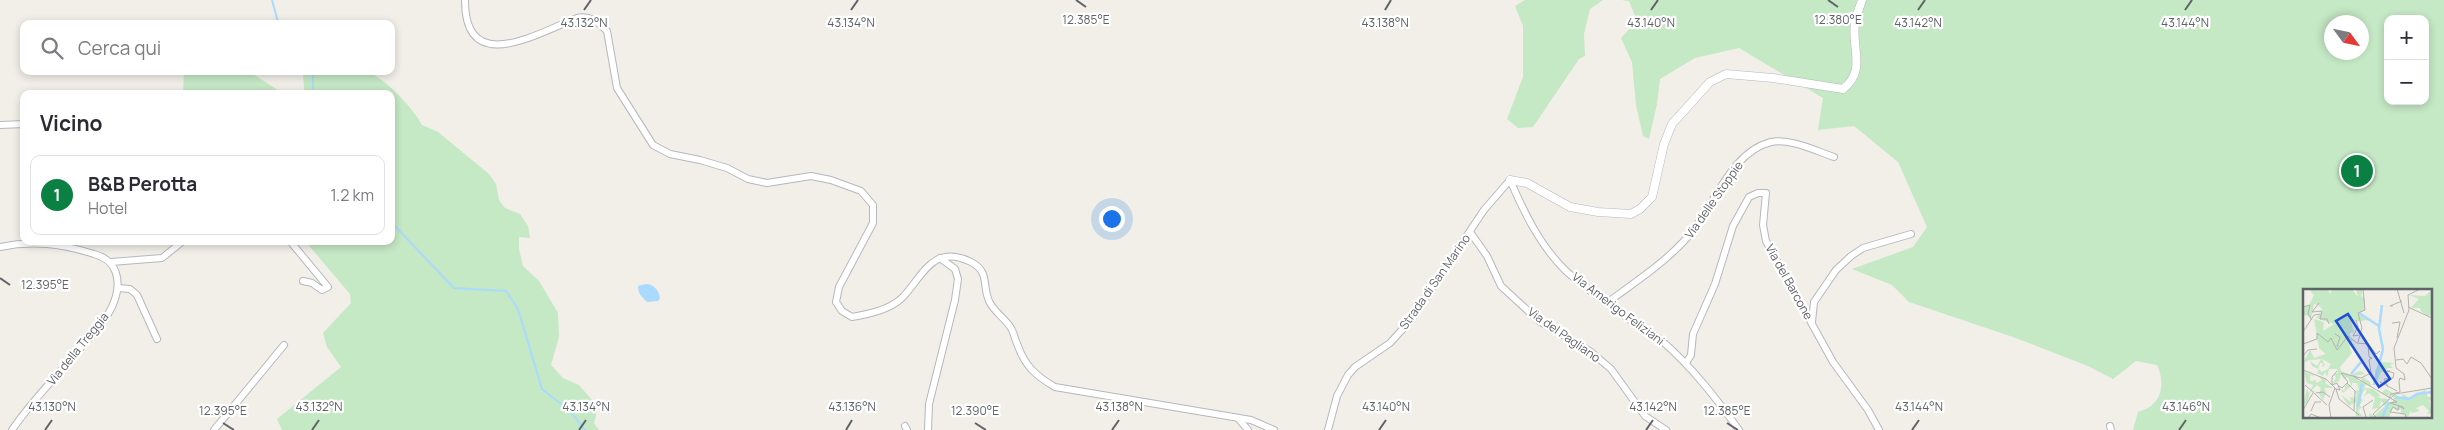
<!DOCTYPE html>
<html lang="it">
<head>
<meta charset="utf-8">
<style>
	:root { --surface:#fff; --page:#f2f2f3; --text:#2b2b33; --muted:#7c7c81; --line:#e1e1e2; --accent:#0b8043 }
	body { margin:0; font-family:Manrope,sans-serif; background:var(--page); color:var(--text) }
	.controls { position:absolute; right:15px; top:15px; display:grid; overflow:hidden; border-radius:10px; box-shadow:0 2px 8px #0003 }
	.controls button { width:45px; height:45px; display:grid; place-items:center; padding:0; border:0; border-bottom:1px solid var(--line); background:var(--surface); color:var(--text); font:25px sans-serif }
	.compass { position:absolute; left:2324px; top:15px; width:45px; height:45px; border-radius:50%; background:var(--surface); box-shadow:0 2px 8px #0003; rotate:123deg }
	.you { position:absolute; left:1111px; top:218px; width:18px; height:18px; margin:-12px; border:4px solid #fff; border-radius:50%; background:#1a73e8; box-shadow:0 0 0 8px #1a73e833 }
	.badge { display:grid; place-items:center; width:32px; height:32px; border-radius:50%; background:var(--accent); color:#fff; font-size:16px; font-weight:700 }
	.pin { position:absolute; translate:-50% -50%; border:2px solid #fff; box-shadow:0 1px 5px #0006 }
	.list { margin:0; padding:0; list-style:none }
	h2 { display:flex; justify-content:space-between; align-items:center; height:65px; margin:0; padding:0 20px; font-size:21px }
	h2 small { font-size:16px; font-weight:400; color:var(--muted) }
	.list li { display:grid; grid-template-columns:32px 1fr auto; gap:15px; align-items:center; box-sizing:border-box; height:80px; margin:0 10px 10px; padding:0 10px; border:1px solid var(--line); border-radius:10px }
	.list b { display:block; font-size:19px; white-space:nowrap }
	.list p { margin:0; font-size:16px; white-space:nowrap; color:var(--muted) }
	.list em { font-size:16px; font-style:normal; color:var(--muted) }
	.icon { flex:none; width:28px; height:28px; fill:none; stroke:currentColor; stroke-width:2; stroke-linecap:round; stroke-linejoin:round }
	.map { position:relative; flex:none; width:2444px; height:430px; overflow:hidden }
	.search { position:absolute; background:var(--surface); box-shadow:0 2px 8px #0003; left:20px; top:20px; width:375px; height:55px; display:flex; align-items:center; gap:12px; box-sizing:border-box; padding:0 18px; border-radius:10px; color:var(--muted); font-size:19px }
	.panel { position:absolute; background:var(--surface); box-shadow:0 2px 8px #0003; left:20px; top:90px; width:375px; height:155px; border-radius:10px }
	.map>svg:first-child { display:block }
	.green { fill:#c5e8c5; fill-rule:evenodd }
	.water { fill:#aadaff }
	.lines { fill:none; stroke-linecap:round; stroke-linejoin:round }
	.stream { stroke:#aadaff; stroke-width:2 }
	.minor-casing { stroke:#b5b8bc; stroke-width:8 }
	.tertiary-casing { stroke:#b5b8bc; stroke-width:9 }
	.minor { stroke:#fff; stroke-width:6 }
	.tertiary { stroke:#fff; stroke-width:8 }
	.ticks { fill:none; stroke:#5f6368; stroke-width:2 }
	.labels { text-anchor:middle; stroke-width:4.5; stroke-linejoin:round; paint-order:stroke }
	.street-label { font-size:12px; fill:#5f6368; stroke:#fff }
	.inset-river { fill:none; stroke:#aadaff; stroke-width:2.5 }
	.inset-road { fill:none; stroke:#b3b3b1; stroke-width:1 }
	.view { fill:#1d4ed8; fill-opacity:0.15; stroke:#1d4ed8; stroke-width:2.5 }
	.inset-edge { fill:none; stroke:#5f6368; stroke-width:2.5 }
	.ticks-label { font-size:12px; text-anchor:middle; fill:#5f6368; stroke:#fff; stroke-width:4.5; stroke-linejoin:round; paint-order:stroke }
</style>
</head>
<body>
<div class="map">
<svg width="2444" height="430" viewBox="0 0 2444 430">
	<rect width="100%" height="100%" fill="#f1efe8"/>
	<g class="green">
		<path d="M1525,0H1603L1590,9L1584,34L1585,56L1579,59L1533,127L1518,128L1507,119L1523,77V26L1515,6Z"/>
		<path d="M1621,0H2444V430H2133L2138,412C2143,410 2150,408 2153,404C2164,394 2163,377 2157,365L2136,361L2113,379L2088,366L2013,337L1909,302L1892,285L1852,269L1913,247L1927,227L1898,162L1854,126L1818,130L1823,98L1739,48L1695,58L1660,79L1657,104L1649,139L1643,136L1636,105L1632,62L1621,38L1637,21L1629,1ZM2388,19H2425V101H2388ZM2332,22H2362V52H2332ZM2304,290H2430V416H2304Z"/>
		<path d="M184,71H248L284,94H183Z"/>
		<path d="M314,71C330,71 348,69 364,71C382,74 414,109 422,125L438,132L489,174L496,184L499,200L505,208L520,214L528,226L530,238L519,237V249L523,266L539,281L558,313L559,337L551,365L563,378L579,385L592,400L597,411L594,423L599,430H282L277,419L341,367L327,347L323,333L351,303L350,294L305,241H391V94H301L304,89L303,74Z"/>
	</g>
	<path class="water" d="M646,284C653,284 659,290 660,298L658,301L647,302C642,297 638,294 638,286Z"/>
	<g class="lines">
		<g class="stream">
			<path d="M272,0L278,22L288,24"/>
			<path d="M313,94V71"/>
			<path d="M391,222L454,288L506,291L518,309L542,389L570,411L585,430"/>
		</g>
		<defs>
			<g id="minor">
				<path d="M465,0C465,77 536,34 577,18C590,15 598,22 607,31L617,88L653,145L670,154L700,160L727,168L748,179L767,183L811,176L831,180L861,191L873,205V223L839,287L836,302L842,311L852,317C869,314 889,310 902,298C923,276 933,243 971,262C990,272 982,285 989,301C993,311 1005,318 1011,328C1014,333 1015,340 1018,346C1025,366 1036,376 1055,387L1251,420L1274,430"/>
				<path d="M0,125L24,124"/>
				<path d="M1470,232L1487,256L1501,286L1539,321L1591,352L1611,369L1645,416L1666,430"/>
				<path d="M290,241L328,287L322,290L312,283L303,281"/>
				<path d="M0,247C33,240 62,244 94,254C117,260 122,280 114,302C108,318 95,332 83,345C60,373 32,400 12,430"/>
				<path d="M111,262L162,258L183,241"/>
				<path d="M118,288L130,289L137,295L157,339"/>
				<path d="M1608,302C1634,283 1663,264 1685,240C1713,211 1729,152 1771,142C1790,138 1816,151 1834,157"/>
				<path d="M1812,322L1814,302L1836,270L1851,256L1863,248L1911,234"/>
				<path d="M1686,363L1691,355L1693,334L1715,284L1733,226L1749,197L1758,193H1766L1763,225L1766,241L1833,362L1868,410L1879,430"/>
				<path d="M1238,418L1248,430"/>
				<path d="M905,426L907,430"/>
				<path d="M2110,426L2111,430"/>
				<path d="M214,430L284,345"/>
				<path d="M928,430L929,404L955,300L958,279L955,269L940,258"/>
				<path d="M1328,430L1337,396L1348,375L1355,367L1390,343L1410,321L1484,210L1510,180C1524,212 1540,246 1566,271C1586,289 1611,306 1633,322C1642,329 1653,334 1662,341C1692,367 1716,398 1739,430"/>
			</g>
			<path id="tertiary" d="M1510,180L1527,183L1570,207L1598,212L1631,214L1640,209L1652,197L1664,144L1672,124L1710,82L1726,74L1773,78L1843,89C1867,70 1851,48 1855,23C1856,15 1860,7 1862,0"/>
		</defs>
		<use href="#minor" class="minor-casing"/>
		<use href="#tertiary" class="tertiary-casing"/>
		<use href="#minor" class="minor"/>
		<use href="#tertiary" class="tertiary"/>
	</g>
	<path class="ticks" d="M1076,0L1086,7M1828,0L1838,7M584,10L591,0M851,10L858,0M1385,10L1391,0M1651,10L1658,0M1918,10L1925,0M2185,10L2192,0M0,278L10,285M223,423L234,430M975,423L986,430M1727,423L1738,430M45,430L52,420M312,430L319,420M579,430L586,420M846,430L852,420M1112,430L1119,420M1379,430L1386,420M1646,430L1653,420M1912,430L1919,420M2179,430L2186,420"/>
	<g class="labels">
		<g class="street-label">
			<text transform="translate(1714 200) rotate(-55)" y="4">Via delle Stoppie</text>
			<text transform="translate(1435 282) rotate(-55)" y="4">Strada di San Marino</text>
			<text transform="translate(1789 282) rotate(61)" y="4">Via del Barcone</text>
			<text transform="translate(1618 309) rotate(37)" y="4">Via Amerigo Feliziani</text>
			<text transform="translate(1564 335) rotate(35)" y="4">Via del Pagliano</text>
			<text transform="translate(78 349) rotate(-51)" y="4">Via della Treggia</text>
		</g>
	</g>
	<g transform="translate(2303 289)">
		<rect width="129" height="129" fill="#f1efe8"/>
		<path d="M6,0H24L28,5V0H49L55,8L53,0H60L58,7L62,10V21L55,25L65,31L48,33L51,43L47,44V50L51,51L47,54L53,55L46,57L49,64L37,78L38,82L48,86L57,82L63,85L50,87L55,89V92H59V88L66,92L69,97L63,95L61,99L70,100L77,106L76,109L85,110V114L90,112L91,107L85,105L86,109L75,101L78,104L83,100L98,109L100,105L107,109L122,101L125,108H129V112L126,111L129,124L124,125L126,122L120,116L113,119L117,122L109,124L108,122L105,128L98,124V120L94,122L90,118L86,129H67L66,124L71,127L82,117L78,112L76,119L69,120L72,109L66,104L61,107L64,102L62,100L57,109L60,111L56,117L59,118L55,122L59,127L46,128H53V113L46,117L38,106L48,113L47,108L52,109L54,106L51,102L56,101L54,94H49V96L40,104L37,100L41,102L43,95L48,96L45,88L41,90L38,85L36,92L29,95L33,89L31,85L35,84L34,80H26L24,88L22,83L20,87L14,84L16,80L19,83L25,80L28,75L19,70L22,76L19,78L20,74H17L15,80L9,77L7,72L14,77L18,70L6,71L0,74L7,61L11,69L23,65L16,59L11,30L21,33L20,42L31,35L13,29L20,21L15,16L11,15L8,30L4,26L0,27V19L6,16L11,6ZM129,1V25L125,27L129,29L125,28L118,22L117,19H108L116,10L106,6L122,7ZM77,73L91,74L87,76L90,79H84L82,83H78L74,93L72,82ZM1,83L10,86V87L7,86V92L13,91V94L19,91L16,88L24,90L22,94L30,99H21L23,103L20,111L16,105L18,99L14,96L9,101L15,104L7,102L5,112L0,117L4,100L6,104L10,96L4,94Z" fill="#c5e8c5"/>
		<path class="inset-river" d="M56,24L76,37M48,85L58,73M71,96L80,60L76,40L79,16M92,108L106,110L114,105L129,103M55,118L59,95M79,129L86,113"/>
		<path class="inset-road" d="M94,0L101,24M16,14L9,23L19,22L17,30H24L26,35M90,17H87L99,12M0,18L7,16L5,25L9,31M105,18L129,29M53,31L55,38L50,47L56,46M89,34L97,33L94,49M0,43L11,26L17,25M32,45L37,48L34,58M55,53L59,39L55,24L62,21L60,0M54,54L65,55L66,68L69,69L66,71L68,84L58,89L50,87L94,113L87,114L100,118L101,120L96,117L95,121L90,118L87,123L102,125L103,128M0,55L14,50V44L25,53L28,49L34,61L45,47L54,54M66,56L73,65L77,62M0,67L5,61L14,60M93,71L100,70L104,75L108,68L118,74L129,90M0,81L23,90L33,100L36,110L56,126M101,85L93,79L91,59L106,21L105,6L117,0M77,93L94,102M44,94L52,102L51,122M2,96L24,116M29,96V88L34,82M29,96L34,94L37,101L33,100M36,97L39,99L45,93L38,84L50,87M85,98L81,90L90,89L91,84L84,82H87M13,104L20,103L27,108M92,105L129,99M86,109L88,105L97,103L96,92L97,89L102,91L101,85M0,121L10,104M8,122L12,113H18M63,128L60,118L70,111M5,129L8,125L18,129M28,129L26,116L32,99M74,129L70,125L92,105"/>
		<path class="view" d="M45,25L87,90L76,98L33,32Z"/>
		<rect width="129" height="129" class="inset-edge"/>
	</g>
	<g class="ticks-label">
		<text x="1086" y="24">12.385°E</text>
		<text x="1838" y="24">12.380°E</text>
		<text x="584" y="27">43.132°N</text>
		<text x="851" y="27">43.134°N</text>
		<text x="1385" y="27">43.138°N</text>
		<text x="1651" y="27">43.140°N</text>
		<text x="2185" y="27">43.144°N</text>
		<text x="1918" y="27">43.142°N</text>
		<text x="45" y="289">12.395°E</text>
		<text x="52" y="411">43.130°N</text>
		<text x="319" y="411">43.132°N</text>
		<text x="586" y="411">43.134°N</text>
		<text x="852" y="411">43.136°N</text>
		<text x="1119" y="411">43.138°N</text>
		<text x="1386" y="411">43.140°N</text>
		<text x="1653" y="411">43.142°N</text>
		<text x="1919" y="411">43.144°N</text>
		<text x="2186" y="411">43.146°N</text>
		<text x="223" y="415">12.395°E</text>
		<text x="975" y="415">12.390°E</text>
		<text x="1727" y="415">12.385°E</text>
	</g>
</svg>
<div class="controls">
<button>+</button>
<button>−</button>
</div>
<svg class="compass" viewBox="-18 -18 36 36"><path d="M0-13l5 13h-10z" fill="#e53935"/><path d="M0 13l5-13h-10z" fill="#7c7c81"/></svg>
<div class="you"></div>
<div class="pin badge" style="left:2357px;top:171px">1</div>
<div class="search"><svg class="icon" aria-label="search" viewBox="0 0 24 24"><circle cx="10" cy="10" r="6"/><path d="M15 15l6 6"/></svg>Cerca qui</div>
<section class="panel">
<h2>Vicino<small></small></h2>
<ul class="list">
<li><span class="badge">1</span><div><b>B&amp;B Perotta</b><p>Hotel</p></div><em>1.2 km</em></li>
</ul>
</section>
</div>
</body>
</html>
